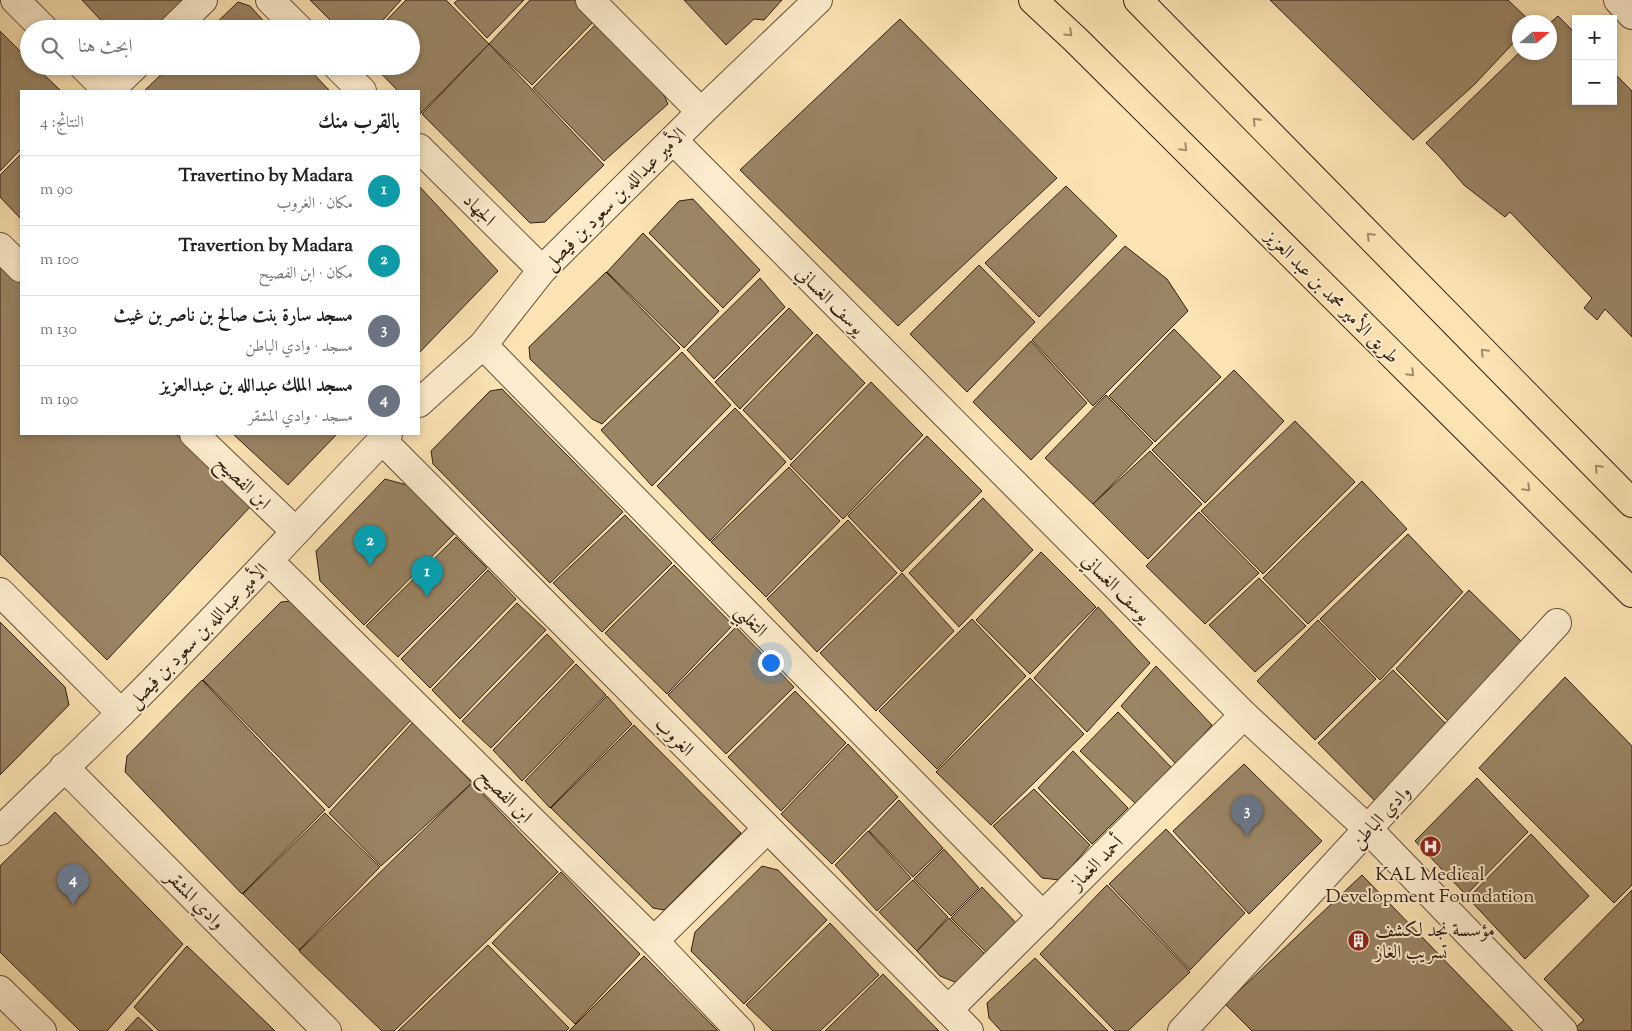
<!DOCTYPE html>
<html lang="ar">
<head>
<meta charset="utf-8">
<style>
	:root { --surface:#fff; --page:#f6f6f6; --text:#222; --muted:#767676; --line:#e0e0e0; --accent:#111827 }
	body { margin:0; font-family:"Sorts Mill Goudy",Amiri,serif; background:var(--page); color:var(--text); direction:rtl }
	.controls { position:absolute; right:15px; top:15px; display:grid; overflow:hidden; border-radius:0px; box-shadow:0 2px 8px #0003 }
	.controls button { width:45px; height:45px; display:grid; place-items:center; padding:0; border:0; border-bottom:1px solid var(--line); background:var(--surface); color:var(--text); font:25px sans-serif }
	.compass { position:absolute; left:1512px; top:15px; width:45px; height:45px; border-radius:50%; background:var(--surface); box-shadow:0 2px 8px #0003; rotate:70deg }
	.you { position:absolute; left:770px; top:662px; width:18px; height:18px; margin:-12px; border:4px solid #fff; border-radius:50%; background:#1a73e8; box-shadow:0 0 0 8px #1a73e833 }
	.badge { display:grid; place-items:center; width:32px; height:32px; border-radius:50%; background:var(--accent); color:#fff; font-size:16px; font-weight:700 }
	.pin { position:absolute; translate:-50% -41px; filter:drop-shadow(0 1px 2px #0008) }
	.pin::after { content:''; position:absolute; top:26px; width:18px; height:15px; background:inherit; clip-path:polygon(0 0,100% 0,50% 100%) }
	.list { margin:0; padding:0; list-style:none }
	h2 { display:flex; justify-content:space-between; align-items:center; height:65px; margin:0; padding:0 20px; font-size:21px }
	h2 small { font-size:16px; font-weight:400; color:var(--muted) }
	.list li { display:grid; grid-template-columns:32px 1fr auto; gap:15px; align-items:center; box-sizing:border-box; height:70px; padding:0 20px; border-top:1px solid var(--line) }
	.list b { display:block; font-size:19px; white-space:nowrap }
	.list p { margin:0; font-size:16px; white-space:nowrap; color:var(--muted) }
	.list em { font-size:16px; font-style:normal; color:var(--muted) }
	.icon { flex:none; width:28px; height:28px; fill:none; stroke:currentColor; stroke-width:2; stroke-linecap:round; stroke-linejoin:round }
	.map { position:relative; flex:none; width:1632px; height:1031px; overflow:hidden; direction:ltr }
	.search { position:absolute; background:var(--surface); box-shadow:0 2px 8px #0003; left:20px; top:20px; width:400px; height:55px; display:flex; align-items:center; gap:12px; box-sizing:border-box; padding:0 18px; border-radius:28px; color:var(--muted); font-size:19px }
	.panel { position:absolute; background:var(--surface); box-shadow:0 2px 8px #0003; left:20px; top:90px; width:400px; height:345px; border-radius:0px; direction:rtl }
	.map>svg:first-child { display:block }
	.building { fill:#9a8565; stroke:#301f10 }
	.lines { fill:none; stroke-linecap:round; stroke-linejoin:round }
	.minor-casing { stroke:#635039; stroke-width:30 }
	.major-casing { stroke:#301f10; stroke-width:30 }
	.minor { stroke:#fdedce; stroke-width:28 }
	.major { stroke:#fce3b3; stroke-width:28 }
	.oneway { stroke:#a08b6a }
	.labels { text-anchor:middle; stroke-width:4; stroke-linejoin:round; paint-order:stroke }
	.street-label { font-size:19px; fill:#301f10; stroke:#fdedce }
	.poi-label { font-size:19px; fill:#301f10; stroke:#fdedce }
</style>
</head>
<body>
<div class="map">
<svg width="1632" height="1031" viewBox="0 0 1632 1031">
	<rect width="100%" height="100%" fill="#fce3b3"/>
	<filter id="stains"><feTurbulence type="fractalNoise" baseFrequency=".004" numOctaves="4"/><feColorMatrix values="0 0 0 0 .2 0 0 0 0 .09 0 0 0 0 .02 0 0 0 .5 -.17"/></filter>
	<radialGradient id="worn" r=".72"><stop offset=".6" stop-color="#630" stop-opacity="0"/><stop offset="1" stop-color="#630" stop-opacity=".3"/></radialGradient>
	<g class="building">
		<path d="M82,0H184L155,29H109Z"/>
		<path d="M310,0H401L375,29H339Z"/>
		<path d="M406,0H446L489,44L420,114L419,91H398L374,66H411V29H378Z"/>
		<path d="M458,0H524L487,38L454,3Z"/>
		<path d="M530,0H575L595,20L532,85L489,44Z"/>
		<path d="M684,0H782L764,20L754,19L726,45Z"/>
		<path d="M1270,0H1508L1531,22H1520V36L1474,85L1413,140Z"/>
		<path d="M238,2L250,6L271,29H210Z"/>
		<path d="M1558,16L1576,34V101H1613V72L1632,91V337L1605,309L1597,320L1584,308L1592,298L1510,212L1505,217L1464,185L1439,156L1426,143L1520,52H1550V23Z"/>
		<path d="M900,19L1057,178L898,326L740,170Z"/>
		<path d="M597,23L662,91L668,104L604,161L533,88Z"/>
		<path d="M0,31L29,60V66H35L61,91H21V149L0,171Z"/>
		<path d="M489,44L604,165L545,222L530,223L422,114Z"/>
		<path d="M170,66H306L330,91H144Z"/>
		<path d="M21,154V219L0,197V175Z"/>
		<path d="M419,186L498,271L419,353Z"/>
		<path d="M1066,186L1117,236L1039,317L985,263Z"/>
		<path d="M693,199L760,270L723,308L649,233L679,201Z"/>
		<path d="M643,233L719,311L684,348L607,272Z"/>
		<path d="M1125,246L1167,279L1188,311L1093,406L1032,340Z"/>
		<path d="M0,264L21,284V434H176L251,506L107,660L0,554Z"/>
		<path d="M979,265L1035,322L967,392L910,334Z"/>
		<path d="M606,272L680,348L602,424L592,419L530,359L529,347Z"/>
		<path d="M760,278L785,307L714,379L687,350Z"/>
		<path d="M789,308L813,333L740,409L715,382Z"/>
		<path d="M1174,329L1221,377L1155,442L1109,396Z"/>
		<path d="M817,334L865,383L791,460L743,410Z"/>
		<path d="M1031,341L1087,403L1031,460L973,402Z"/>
		<path d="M682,352L731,405L652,486L601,430Z"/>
		<path d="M1234,370L1284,421L1205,503L1152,450Z"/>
		<path d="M871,382L923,435L843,519L790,465Z"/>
		<path d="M502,389L623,512L550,583L433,464L431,451L490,391Z"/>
		<path d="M1106,395L1153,443L1093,504L1045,458Z"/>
		<path d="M735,408L786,462L710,541L657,486Z"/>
		<path d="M1295,421L1355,482L1263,574L1201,511Z"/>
		<path d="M233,434H337L288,485Z"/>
		<path d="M927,436L982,491L902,572L848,516Z"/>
		<path d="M1150,451L1202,504L1148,559L1093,504Z"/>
		<path d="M789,467L840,521L766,597L711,542Z"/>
		<path d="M385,479L407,485L454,534L364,625L320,581L316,551Z"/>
		<path d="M1362,481L1407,529L1308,624L1263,578Z"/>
		<path d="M983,498L1033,550L959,627L909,573Z"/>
		<path d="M1199,512L1259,573L1205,624L1146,566Z"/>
		<path d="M625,515L672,563L602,632L553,583Z"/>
		<path d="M848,520L897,573L817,652L767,599Z"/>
		<path d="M1408,534L1463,592L1380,680L1320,619Z"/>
		<path d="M456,537L487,568L398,657L366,626Z"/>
		<path d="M1041,552L1096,607L1030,674L976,620Z"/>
		<path d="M674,565L733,625L667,694L605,633Z"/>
		<path d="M488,570L516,599L430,688L401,659Z"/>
		<path d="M902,573L954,631L876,711L820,653Z"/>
		<path d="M1259,578L1306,626L1255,672L1209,625Z"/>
		<path d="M1469,590L1528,648L1452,725L1396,669Z"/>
		<path d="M292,601L411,720L329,808L203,680L281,602Z"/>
		<path d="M517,603L546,630L460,719L432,690Z"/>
		<path d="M1098,607L1150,663L1087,732L1034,678Z"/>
		<path d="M972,619L1026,676L937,769L879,711Z"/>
		<path d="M1318,620L1376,679L1315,740L1257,681Z"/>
		<path d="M0,622L65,687L69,705L0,775Z"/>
		<path d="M736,627L794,687L726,754L668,695Z"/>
		<path d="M547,634L574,662L491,748L462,721Z"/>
		<path d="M576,664L606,695L522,781L493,750Z"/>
		<path d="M1156,666L1212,725L1177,765L1121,706Z"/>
		<path d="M1393,670L1450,728L1377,803L1318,743Z"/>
		<path d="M1565,677L1632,746V885L1614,903L1479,768Z"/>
		<path d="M1030,678L1084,734L991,825L936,772Z"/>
		<path d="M202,680L325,810L242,894L125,772L127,756Z"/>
		<path d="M795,691L846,743L781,811L728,757Z"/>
		<path d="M607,696L632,724L550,808L525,781Z"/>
		<path d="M1118,712L1171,767L1137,805L1080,751Z"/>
		<path d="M414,721L472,783L381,866L329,813Z"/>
		<path d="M634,725L741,833L664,910L653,908L551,808Z"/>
		<path d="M848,744L898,797L832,864L781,814Z"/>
		<path d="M1073,751L1128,808L1092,844L1038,788Z"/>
		<path d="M1244,764L1322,841L1249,914L1173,831Z"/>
		<path d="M1477,778L1528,832L1466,895L1415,841Z"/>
		<path d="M472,783L558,872L394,1031H382L299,951Z"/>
		<path d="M1034,789L1090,845L1060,880L1042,878L993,826Z"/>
		<path d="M899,800L943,848L913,877L869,831Z"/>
		<path d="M55,812L183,944L107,1031H80L0,952V866Z"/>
		<path d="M325,813L380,867L299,950L243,894Z"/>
		<path d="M1166,829L1245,913L1190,970L1109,884Z"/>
		<path d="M868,831L911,878L877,911L835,865Z"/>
		<path d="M1531,834L1589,896L1525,959L1468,898Z"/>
		<path d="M944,849L979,888L951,916L914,879Z"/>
		<path d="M762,866L778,870L827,920L744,1004L691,951L695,932Z"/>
		<path d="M561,872L640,954L575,1024L492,943Z"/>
		<path d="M1362,875L1513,1031H1252L1225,1004Z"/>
		<path d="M913,880L948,917L917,951L879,912Z"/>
		<path d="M1107,885L1190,972L1128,1031H1115L1040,954Z"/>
		<path d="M982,887L1020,927L991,957L951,918Z"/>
		<path d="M1632,890V1031H1576L1574,1029L1584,1020L1544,979Z"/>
		<path d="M949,918L989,958L962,985L940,976L917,951Z"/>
		<path d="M830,923L879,975L820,1031H773L746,1005Z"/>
		<path d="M488,945L569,1028L566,1031H398Z"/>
		<path d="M187,946L275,1031H159L134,1007Z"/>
		<path d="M644,956L718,1031H569Z"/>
		<path d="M1035,958L1108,1031H1001L989,1018L987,1003Z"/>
		<path d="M883,974L939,1031H825Z"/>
		<path d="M138,1017L153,1031H125Z"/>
	</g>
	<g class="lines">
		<defs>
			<g id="minor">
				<path d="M15,0L44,29"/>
				<path d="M270,0L299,29"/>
				<path d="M590,0L701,112"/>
				<path d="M1618,0L1632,15"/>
				<path d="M173,29L203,0"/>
				<path d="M83,66L108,91"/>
				<path d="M337,66L362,91"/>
				<path d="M109,91L135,66"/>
				<path d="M673,140L1244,715L1368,829L1563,1031"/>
				<path d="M419,148L542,270"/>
				<path d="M0,247L21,268"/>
				<path d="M483,345L1043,916"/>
				<path d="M419,403L483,345L542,270L701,112L818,0"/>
				<path d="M194,434L295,531"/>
				<path d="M382,440L969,1031"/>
				<path d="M269,561L654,941L740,1031"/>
				<path d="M0,592L121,713"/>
				<path d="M64,767L327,1031"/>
				<path d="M0,831C40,791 82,752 122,712C213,622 299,527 388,434"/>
				<path d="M654,941L767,829"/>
				<path d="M0,990L42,1031"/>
				<path d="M948,1010L1244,715"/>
				<path d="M1182,1031L1557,623"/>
			</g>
			<g id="major">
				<path d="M1033,0L1076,40L1632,593"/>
				<path d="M1138,0L1632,503"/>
			</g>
		</defs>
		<use href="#minor" class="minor-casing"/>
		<use href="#major" class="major-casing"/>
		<use href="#minor" class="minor"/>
		<use href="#major" class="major"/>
	</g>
	<defs><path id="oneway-chevron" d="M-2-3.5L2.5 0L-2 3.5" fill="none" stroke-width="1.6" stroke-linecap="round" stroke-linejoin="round" transform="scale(1.25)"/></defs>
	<g class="oneway">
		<use href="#oneway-chevron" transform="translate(1069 33) rotate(43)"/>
		<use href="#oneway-chevron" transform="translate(1256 121) rotate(-134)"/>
		<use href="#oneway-chevron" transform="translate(1184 148) rotate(45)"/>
		<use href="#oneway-chevron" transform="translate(1370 236) rotate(-134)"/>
		<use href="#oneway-chevron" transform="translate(1484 352) rotate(-134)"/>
		<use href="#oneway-chevron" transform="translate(1411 373) rotate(45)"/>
		<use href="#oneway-chevron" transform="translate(1598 468) rotate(-134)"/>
		<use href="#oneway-chevron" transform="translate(1527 488) rotate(45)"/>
	</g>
	<defs>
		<symbol id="hospital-disc" viewBox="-11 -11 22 22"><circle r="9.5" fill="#8f2418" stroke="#fdedce"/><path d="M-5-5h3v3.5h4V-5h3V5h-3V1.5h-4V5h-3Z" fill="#fff"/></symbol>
		<symbol id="building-disc" viewBox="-11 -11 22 22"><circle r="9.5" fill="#8f2418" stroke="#fdedce"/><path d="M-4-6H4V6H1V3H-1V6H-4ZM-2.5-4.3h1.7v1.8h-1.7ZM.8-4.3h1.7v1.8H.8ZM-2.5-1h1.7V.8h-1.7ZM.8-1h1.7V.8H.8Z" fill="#fff"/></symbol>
	</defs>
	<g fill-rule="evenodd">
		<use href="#hospital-disc" x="1418" y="834" width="25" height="25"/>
		<use href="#building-disc" x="1346" y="928" width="25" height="25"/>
	</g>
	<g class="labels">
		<g class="street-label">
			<text transform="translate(614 198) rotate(-45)" y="7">الأمير عبدالله بن سعود بن فيصل</text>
			<text transform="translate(480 209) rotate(45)" y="7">الجهاد</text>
			<text transform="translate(1333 296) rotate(45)" y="7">طريق الأمير محمد بن عبد العزيز</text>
			<text transform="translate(831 300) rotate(45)" y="7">يوسف الغساني</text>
			<text transform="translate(244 482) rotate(44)" y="7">ابن الفصيح</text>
			<text transform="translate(1117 587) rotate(45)" y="7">يوسف الغساني</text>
			<text transform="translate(752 620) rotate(46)" y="7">التغلبي</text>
			<text transform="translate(197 635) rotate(-46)" y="7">الأمير عبدالله بن سعود بن فيصل</text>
			<text transform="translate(675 736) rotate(45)" y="7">الغروب</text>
			<text transform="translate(506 795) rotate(45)" y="7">ابن الفصيح</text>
			<text transform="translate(1380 816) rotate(-47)" y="7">وادي الباطن</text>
			<text transform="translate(1096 862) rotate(-45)" y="7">أحمد الغماز</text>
			<text transform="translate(196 899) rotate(45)" y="7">وادي المشقر</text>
		</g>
		<g class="poi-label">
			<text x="1430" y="880">KAL Medical<tspan x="1430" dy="22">Development Foundation</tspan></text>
			<text x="1375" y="936" text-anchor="start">مؤسسة نجد لكشف<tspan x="1375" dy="22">تسريب الغاز</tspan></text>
		</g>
	</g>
	<rect width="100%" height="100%" filter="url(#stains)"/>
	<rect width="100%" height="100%" fill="url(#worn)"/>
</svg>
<div class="controls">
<button>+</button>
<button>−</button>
</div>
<svg class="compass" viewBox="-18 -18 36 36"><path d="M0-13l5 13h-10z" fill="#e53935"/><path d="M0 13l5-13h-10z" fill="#767676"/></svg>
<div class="you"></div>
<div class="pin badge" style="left:427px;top:597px;background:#0f9aa8">1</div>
<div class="pin badge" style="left:370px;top:566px;background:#0f9aa8">2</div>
<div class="pin badge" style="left:1247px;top:836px;background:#6b7280">3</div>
<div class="pin badge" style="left:73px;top:905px;background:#6b7280">4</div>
<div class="search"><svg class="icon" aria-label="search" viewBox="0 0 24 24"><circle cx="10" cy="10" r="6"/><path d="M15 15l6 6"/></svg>ابحث هنا</div>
<section class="panel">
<h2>بالقرب منك<small>النتائج: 4</small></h2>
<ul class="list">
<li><span class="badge" style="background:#0f9aa8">1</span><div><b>Travertino by Madara</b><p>مكان · الغروب</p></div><em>90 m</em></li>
<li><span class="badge" style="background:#0f9aa8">2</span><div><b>Travertion by Madara</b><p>مكان · ابن الفصيح</p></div><em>100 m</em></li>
<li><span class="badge" style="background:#6b7280">3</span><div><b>مسجد سارة بنت صالح بن ناصر بن غيث</b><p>مسجد · وادي الباطن</p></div><em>130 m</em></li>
<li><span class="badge" style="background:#6b7280">4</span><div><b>مسجد الملك عبدالله بن عبدالعزيز</b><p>مسجد · وادي المشقر</p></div><em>190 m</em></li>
</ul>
</section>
</div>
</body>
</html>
